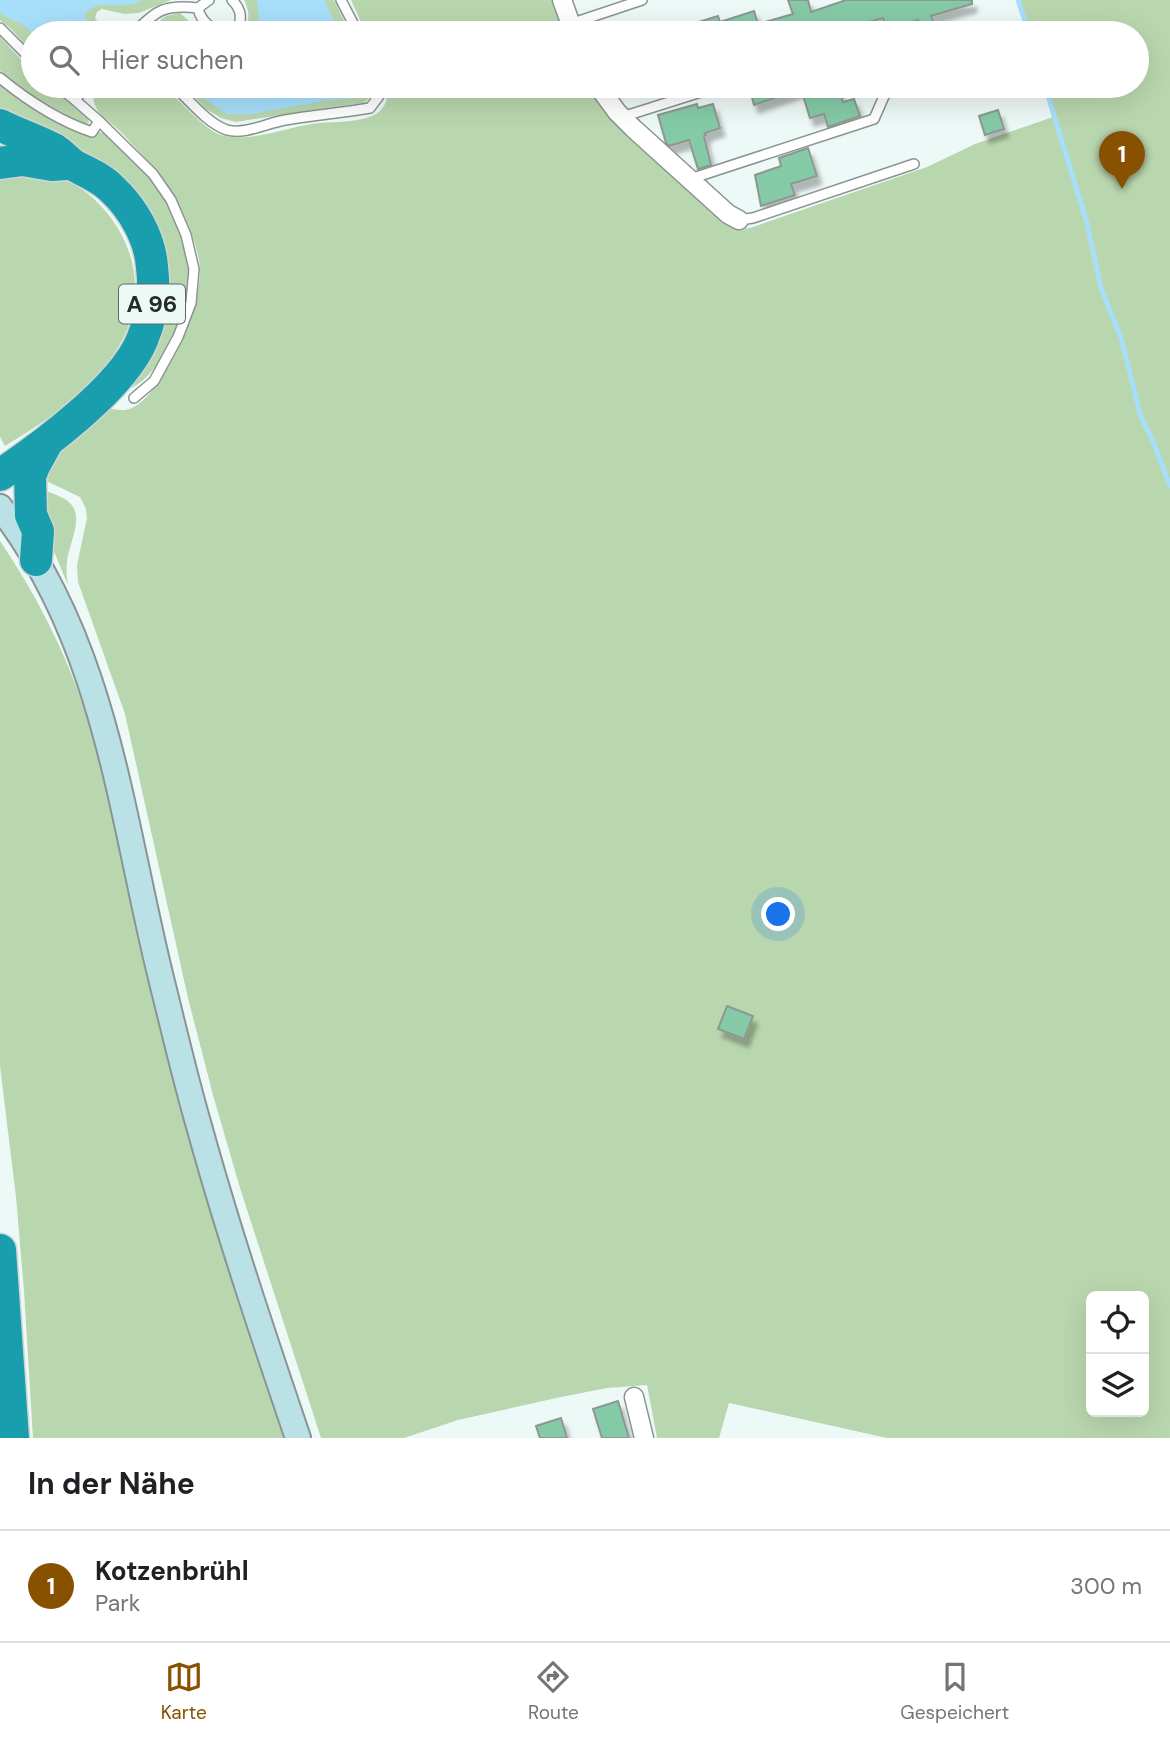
<!DOCTYPE html>
<html lang="de">
<head>
<meta charset="utf-8">
<style>
	:root { --surface:#fff; --page:#f2f2f2; --text:#202124; --muted:#757577; --line:#e0e0e0; --accent:#875100 }
	body { margin:0; font-family:"DM Sans",sans-serif; background:var(--page); color:var(--text) }
	.controls { position:absolute; right:21px; bottom:21px; display:grid; overflow:hidden; border-radius:10px; box-shadow:0 7px 28px #0002 }
	.controls button { width:63px; height:63px; display:grid; place-items:center; padding:0; border:0; border-bottom:2px solid var(--line); background:var(--surface); color:var(--text); font:35px sans-serif }
	.you { position:absolute; left:779px; top:915px; width:24px; height:24px; margin:-18px; border:5px solid #fff; border-radius:50%; background:#1a73e8; box-shadow:0 0 0 10px #1a73e833 }
	.badge { display:grid; place-items:center; width:46px; height:46px; border-radius:50%; background:var(--accent); color:#fff; font-size:23px; font-weight:700 }
	.pin { position:absolute; translate:-50% -58px; filter:drop-shadow(0 2px 4px #0008) }
	.pin::after { content:''; position:absolute; top:37px; width:24px; height:21px; background:inherit; clip-path:polygon(0 0,100% 0,50% 100%) }
	.list { margin:0; padding:0; list-style:none }
	h2 { display:flex; justify-content:space-between; align-items:center; height:91px; margin:0; padding:0 28px; font-size:30px }
	h2 small { font-size:23px; font-weight:400; color:var(--muted) }
	.list li { display:grid; grid-template-columns:46px 1fr auto; gap:21px; align-items:center; box-sizing:border-box; height:112px; padding:0 28px; border-top:2px solid var(--line) }
	.list b { display:block; font-size:26px; white-space:nowrap }
	.list p { margin:0; font-size:23px; white-space:nowrap; color:var(--muted) }
	.list em { font-size:23px; font-style:normal; color:var(--muted) }
	.icon { flex:none; width:38px; height:38px; fill:none; stroke:currentColor; stroke-width:2; stroke-linecap:round; stroke-linejoin:round }
	.map { position:relative; flex:none; width:1170px; height:1438px; overflow:hidden }
	.search { position:absolute; background:var(--surface); box-shadow:0 7px 28px #0002; left:21px; right:21px; top:21px; height:77px; display:flex; align-items:center; gap:18px; box-sizing:border-box; padding:0 24px; border-radius:38px; color:var(--muted); font-size:26px }
	.sheet { height:203px; background:var(--surface) }
	nav { display:flex; justify-content:space-around; align-items:center; box-sizing:border-box; height:98px; border-top:2px solid var(--line); background:var(--surface); font-size:19px; color:var(--muted) }
	nav a { display:grid; justify-items:center; gap:4px }
	nav .on { color:var(--accent) }
	.map>svg:first-child { display:block }
	.green { fill:#b9d7ae; fill-rule:evenodd }
	.water { fill:#a7dffb }
	.lines { fill:none; stroke-linecap:round; stroke-linejoin:round }
	.stream { stroke:#a7dffb; stroke-width:5 }
	.building { fill:#85caa6; stroke:#8e9791; stroke-width:2; filter:url(#shadow) }
	.lane-casing { stroke:#8a9593; stroke-width:12 }
	.street-casing { stroke:#8a9593; stroke-width:21 }
	.secondary-casing { stroke:#8a9593; stroke-width:28 }
	.highway-casing { stroke:#d3d4d4; stroke-width:35 }
	.lane { stroke:#fff; stroke-width:9 }
	.street { stroke:#fff; stroke-width:18 }
	.secondary { stroke:#bae2e6; stroke-width:24 }
	.highway { stroke:#199ead; stroke-width:32 }
	.labels { text-anchor:middle; stroke-width:5; stroke-linejoin:round; paint-order:stroke }
	.shield { fill:#edf9f7; stroke:#616766; stroke-width:2 }
	.shield-label { font-size:23px; font-weight:bold; fill:#252928 }
</style>
</head>
<body>
<div class="map">
<svg width="1170" height="1438" viewBox="0 0 1170 1438">
	<defs>
		<filter id="shadow"><feDropShadow dx="4.5" dy="8" stdDeviation="2" flood-color="#0004"/></filter>
	</defs>
	<rect width="100%" height="100%" fill="#edf9f7"/>
	<g class="green">
		<path d="M0,0H171L139,13L124,14L102,9L97,12L95,18L106,33H33V53L10,28L0,20Z"/>
		<path d="M244,0H334L350,33H243C250,21 250,12 244,0Z"/>
		<path d="M351,0H556L569,33H366Z"/>
		<path d="M1019,0H1170V1438H887L729,1403L719,1438H657L647,1385L607,1388L561,1397L458,1420L404,1438H321L240,1188L213,1095L188,998L125,714L78,582L77,565L87,518L86,509L80,497L40,478L65,444L106,408C114,409 123,412 132,408C164,394 202,302 200,268C199,255 194,240 189,227C175,195 157,168 132,144C126,137 120,131 113,125C108,120 101,116 98,111C92,102 92,95 97,86H164C178,99 205,130 221,135C249,143 285,128 312,124C331,121 365,124 380,111C387,104 388,95 388,86H592L736,229L750,228L927,167L975,144L1053,117L1045,86H1137V33H1029ZM1091,1296H1144V1412H1091Z"/>
		<path d="M180,13L202,33H149L151,27L166,16Z"/>
		<path d="M0,37L33,72V86H48L88,119L89,123L83,124L34,97L0,71Z"/>
		<path d="M0,83L93,136L99,132L105,133C120,148 138,162 151,178C177,210 196,258 187,299C184,313 177,326 171,339C161,358 152,378 131,388L135,372L150,221L0,117Z"/>
		<path d="M184,86H373L371,96L364,103L319,109L236,122L221,118L206,109Z"/>
		<path d="M0,174C17,175 42,174 59,178C71,181 86,191 95,200C139,242 149,302 114,354C88,394 46,421 5,446L0,437Z"/>
		<path d="M40,488C49,493 63,496 70,503C85,518 68,545 67,562C66,570 67,578 68,585L45,530Z"/>
		<path d="M0,541C36,594 65,651 85,711C113,793 124,881 146,964C162,1024 180,1084 197,1143C224,1242 252,1341 285,1438H33L24,1291L16,1197L0,1066Z"/>
	</g>
	<g class="water">
		<path d="M0,0H142C139,1 135,4 131,4C111,7 96,0 84,15L95,33H33V35C22,19 12,23 0,12Z"/>
		<path d="M257,0H324L340,33H255L259,18Z"/>
		<path d="M192,86H360V90L356,98L324,101L253,114H227L203,98Z"/>
	</g>
	<g class="lines">
		<g class="stream">
			<path d="M1018,0L1029,33"/>
			<path d="M1045,86L1087,223L1101,288L1121,338L1141,417L1153,441L1170,486"/>
		</g>
	</g>
	<g class="building">
		<path d="M788,0H808L811,12L846,0H972V4L931,16L938,33H923L918,20L887,29L883,18L849,28L851,33H674L673,30L718,16L720,22L754,11L758,24L793,14Z"/>
		<path d="M749,86H838L843,102L854,99L860,116L828,127L824,114L810,118L801,89L754,105Z"/>
		<path d="M697,104L698,108L713,104L720,128L705,133L706,135L704,136L711,165L698,169L689,140L669,146L666,143L658,115Z"/>
		<path d="M998,110L1004,129L985,135L979,116Z"/>
		<path d="M808,148L817,176L791,184L795,195L761,206L755,175L781,166L779,158Z"/>
		<path d="M727,1006L753,1016L744,1039L718,1029Z"/>
		<path d="M618,1401L629,1438H602L593,1409Z"/>
		<path d="M561,1418L567,1438H540L536,1426Z"/>
	</g>
	<g class="lines">
		<defs>
			<g id="lane">
				<path d="M341,0L358,33"/>
				<path d="M198,8C201,23 212,29 226,33L239,26C242,15 240,8 232,0"/>
				<path d="M570,24L642,0"/>
				<path d="M0,28L33,61"/>
				<path d="M134,33C156,10 165,4 198,8L209,0"/>
				<path d="M0,78C27,100 59,121 92,132L99,121L75,100"/>
				<path d="M57,86L75,100L86,86"/>
				<path d="M174,86C188,99 208,124 227,130C245,135 267,123 285,120C313,115 342,113 370,108L379,96L380,86"/>
				<path d="M622,117L720,86"/>
				<path d="M99,121L153,174L171,200L186,235L194,269L191,303L178,337L154,381L134,398"/>
				<path d="M690,179L874,119L885,94L906,86"/>
				<path d="M739,220L753,218L914,164"/>
			</g>
			<g id="street">
				<path d="M562,0L574,33"/>
				<path d="M598,86L617,112L633,128L728,214L739,220"/>
				<path d="M634,1397L644,1438"/>
			</g>
			<path id="secondary" d="M0,507C107,645 121,818 162,982C174,1030 185,1078 199,1126C228,1231 263,1335 298,1438"/>
			<g id="highway">
				<path d="M0,125C18,134 36,140 54,149C62,154 67,161 75,166C87,172 101,178 111,188C133,208 150,238 152,267C155,291 152,317 142,340C123,387 42,447 0,475"/>
				<path d="M0,163L23,160L52,165L65,164"/>
				<path d="M36,560L38,531L31,515L30,476L34,466L46,444"/>
				<path d="M0,1250L13,1438"/>
			</g>
		</defs>
		<use href="#lane" class="lane-casing"/>
		<use href="#street" class="street-casing"/>
		<use href="#secondary" class="secondary-casing"/>
		<use href="#highway" class="highway-casing"/>
		<use href="#lane" class="lane"/>
		<use href="#street" class="street"/>
		<use href="#secondary" class="secondary"/>
		<use href="#highway" class="highway"/>
	</g>
	<g class="labels">
		<rect class="shield" x="119" y="284.5" width="66" height="39" rx="5"/>
		<g class="shield-label">
			<text x="152" y="312">A 96</text>
		</g>
	</g>
</svg>
<div class="controls">
<button><svg class="icon" aria-label="locate" viewBox="0 0 24 24"><circle cx="12" cy="12" r="6"/><path d="M12 2v4M12 18v4M2 12h4M18 12h4"/></svg></button>
<button><svg class="icon" aria-label="layers" viewBox="0 0 24 24"><path d="M12 4l9 5-9 5-9-5zM3 14l9 5 9-5"/></svg></button>
</div>
<div class="you"></div>
<div class="pin badge" style="left:1122px;top:189px">1</div>
<div class="search"><svg class="icon" aria-label="search" viewBox="0 0 24 24"><circle cx="10" cy="10" r="6"/><path d="M15 15l6 6"/></svg>Hier suchen</div>
</div>
<section class="sheet">
<h2>In der Nähe<small></small></h2>
<ul class="list">
<li><span class="badge">1</span><div><b>Kotzenbrühl</b><p>Park</p></div><em>300 m</em></li>
</ul>
</section>
<nav>
<a class="on"><svg class="icon" aria-label="map" viewBox="0 0 24 24"><path d="M3 6l6-2 6 2 6-2v14l-6 2-6-2-6 2zM9 4v14M15 6v14"/></svg>Karte</a>
<a><svg class="icon" aria-label="directions" viewBox="0 0 24 24"><path d="M12 3l9 9-9 9-9-9zM9 14v-3h6M13 9l2 2-2 2"/></svg>Route</a>
<a><svg class="icon" aria-label="saved" viewBox="0 0 24 24"><path d="M7 4h10v16l-5-4-5 4z"/></svg>Gespeichert</a>
</nav>
</body>
</html>
